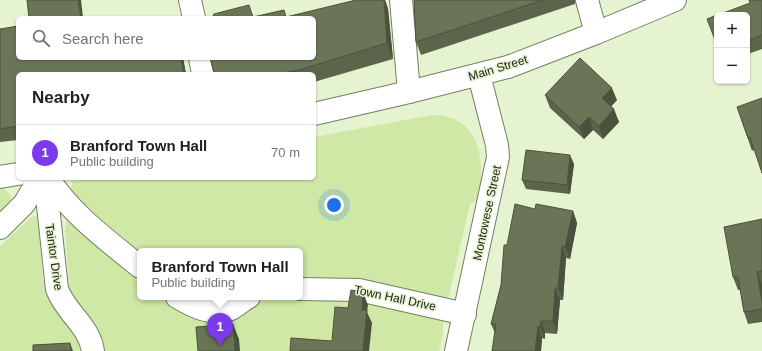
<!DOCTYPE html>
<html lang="en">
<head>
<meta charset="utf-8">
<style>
	:root { --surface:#fff; --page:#f2f2f2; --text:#202124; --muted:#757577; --line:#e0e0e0; --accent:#7c3aed }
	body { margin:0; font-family:Arial,sans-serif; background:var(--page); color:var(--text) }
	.controls { position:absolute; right:12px; top:12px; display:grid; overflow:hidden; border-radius:6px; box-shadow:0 1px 3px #0004 }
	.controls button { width:36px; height:36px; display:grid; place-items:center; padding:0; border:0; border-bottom:1px solid var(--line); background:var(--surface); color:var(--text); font:20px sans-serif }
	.you { position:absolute; left:334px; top:205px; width:14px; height:14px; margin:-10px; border:3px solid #fff; border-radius:50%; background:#1a73e8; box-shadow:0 0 0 6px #1a73e833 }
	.badge { display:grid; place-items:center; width:26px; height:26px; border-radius:50%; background:var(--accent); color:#fff; font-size:13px; font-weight:700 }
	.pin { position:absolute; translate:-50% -33px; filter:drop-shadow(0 1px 2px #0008) }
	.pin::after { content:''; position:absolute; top:21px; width:14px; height:12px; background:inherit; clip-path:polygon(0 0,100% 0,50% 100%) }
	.popup { position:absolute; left:137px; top:248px; width:166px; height:52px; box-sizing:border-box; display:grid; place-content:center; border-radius:6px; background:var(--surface); filter:drop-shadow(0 1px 3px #0005); font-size:13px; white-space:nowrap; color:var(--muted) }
	.popup b { font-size:15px; color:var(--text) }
	.popup::after { content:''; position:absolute; left:50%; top:100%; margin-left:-8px; border:8px solid transparent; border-top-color:var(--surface) }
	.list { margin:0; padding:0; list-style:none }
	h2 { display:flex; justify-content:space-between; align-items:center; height:52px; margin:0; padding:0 16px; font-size:17px }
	h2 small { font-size:13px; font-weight:400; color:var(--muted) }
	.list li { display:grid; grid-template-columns:26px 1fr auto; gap:12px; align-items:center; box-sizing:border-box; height:56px; padding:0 16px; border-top:1px solid var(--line) }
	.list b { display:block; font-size:15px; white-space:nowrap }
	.list p { margin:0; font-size:13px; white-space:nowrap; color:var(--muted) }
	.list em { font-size:13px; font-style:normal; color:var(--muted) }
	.icon { flex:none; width:22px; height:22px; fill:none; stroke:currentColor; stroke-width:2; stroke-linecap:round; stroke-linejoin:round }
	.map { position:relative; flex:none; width:762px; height:351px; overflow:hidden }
	.search { position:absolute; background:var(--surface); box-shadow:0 1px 3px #0004; left:16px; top:16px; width:300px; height:44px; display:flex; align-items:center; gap:10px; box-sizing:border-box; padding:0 14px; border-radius:6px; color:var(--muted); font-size:15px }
	.panel { position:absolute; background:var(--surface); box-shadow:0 1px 3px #0004; left:16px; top:72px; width:300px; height:108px; border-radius:6px }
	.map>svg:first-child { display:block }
	.green { fill:#d0e8a6; fill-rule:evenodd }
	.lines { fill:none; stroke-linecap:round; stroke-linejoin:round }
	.minor-casing { stroke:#737f60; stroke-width:24 }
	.minor { stroke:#fff; stroke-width:22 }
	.wall { fill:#5b654b }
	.shaded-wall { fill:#4a523d }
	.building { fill:#6a7557; stroke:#4a523d }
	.labels { text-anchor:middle; stroke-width:3; stroke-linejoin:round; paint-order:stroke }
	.street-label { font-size:12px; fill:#1b1f13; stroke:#e6f3d1 }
</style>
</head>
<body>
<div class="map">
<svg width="762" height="351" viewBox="0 0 762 351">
	<rect width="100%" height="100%" fill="#e6f3d1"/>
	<g class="green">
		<path d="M432,115C468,115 482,141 481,174C481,182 482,192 478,199C476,202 472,202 470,204L443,322V333L439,351H103L75,299L69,286L65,231L73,178H314V137ZM140,251H300V297H140Z"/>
		<path d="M0,187C7,189 14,197 11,205C9,209 3,214 0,218Z"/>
		<path d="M33,216L38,217L43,279L55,309L73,333L86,347V351H0V246Z"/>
	</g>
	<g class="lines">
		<defs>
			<g id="minor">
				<path d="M190,0L194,18"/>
				<path d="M401,0L409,92"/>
				<path d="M587,0L596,33"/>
				<path d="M200,58L203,74"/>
				<path d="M314,114L409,92L508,67L596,33L675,0"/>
				<path d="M0,177L18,174"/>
				<path d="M45,178L57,289C65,312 89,325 93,351"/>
				<path d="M48,178C72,215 107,240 140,267"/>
				<path d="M0,228L24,204L40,178"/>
				<path d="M300,289L359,290L465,314"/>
				<path d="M177,297C192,306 213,317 231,309C237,306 243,300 249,297"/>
				<path d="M456,351L498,157L497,145L479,75"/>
			</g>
		</defs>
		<use href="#minor" class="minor-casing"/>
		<use href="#minor" class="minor"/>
	</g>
	<g class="wall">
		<path d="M384,0H385L388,9L393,59L314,82V74H214L210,58L212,18L287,17Z"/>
		<path d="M414,0H575V4L421,55L416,42Z"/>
		<path d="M762,0V49L748,54L749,57H747V15Z"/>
		<path d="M0,29L18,58H183L186,74H18V140L0,142Z"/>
		<path d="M545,95L617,100L611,106L619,122L603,139L593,130L584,139L550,108Z"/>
		<path d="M762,99L754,150L752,151L737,107Z"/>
		<path d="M574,164L570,194L526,189L522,180Z"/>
		<path d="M535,209L573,211L577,223L570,259L566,258L563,300H560L557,334L545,333V339L542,338L541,351H492L495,333L491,324L501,285L507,245Z"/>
		<path d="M762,219V322L748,324L744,312L740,290H738L733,277Z"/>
	</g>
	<g class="shaded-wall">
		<path d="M78,0H81L83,18H81Z"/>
		<path d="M384,0H385L388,9L393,59L387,43Z"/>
		<path d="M181,58H183L186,74H184Z"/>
		<path d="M612,88L617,100L607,111L602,98Z"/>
		<path d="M614,109L619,122L603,139L599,126Z"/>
		<path d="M589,117L593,130L584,139L579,127Z"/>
		<path d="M570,155L574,164L570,194L567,185Z"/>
		<path d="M573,211L577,223L570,259L565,247Z"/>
		<path d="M562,246L566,258L563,300L558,288Z"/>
		<path d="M757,272L762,285V302Z"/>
		<path d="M555,288L560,300L557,334L553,321Z"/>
		<path d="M363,292L368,305L367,312L372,323L369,351H363L362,310Z"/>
		<path d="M541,321L545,333V339L540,327Z"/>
		<path d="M233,324L239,339L240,351H235Z"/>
		<path d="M538,326L542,338L541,351H535Z"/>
		<path d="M70,343L73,351H71Z"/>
	</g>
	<g class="building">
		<path d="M27,0H78L81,18H29Z"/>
		<path d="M356,0H384L387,43L299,70L278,74H215L214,73L210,58H314V18H212L214,14L249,5L253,17L284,10L286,17Z"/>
		<path d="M414,0H543L416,42Z"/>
		<path d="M749,0H762V35L747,41V15H718L750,3Z"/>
		<path d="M717,15V45L707,19Z"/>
		<path d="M18,26V58H181L184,74H18V126L0,129V29Z"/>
		<path d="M580,58L612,88L602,98L614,109L599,126L589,117L579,127L545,95Z"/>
		<path d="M762,98V173L750,137L748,138L737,107Z"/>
		<path d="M526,150L570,155L567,185L522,180Z"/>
		<path d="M515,204L535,209L536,204L573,211L565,247L562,246L558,288H555L553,321H541L540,327L538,326L535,351H492L496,324H491L501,285L504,245H507Z"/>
		<path d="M762,219V271L757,272L762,302V309L744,312L738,277H733L724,227Z"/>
		<path d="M351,290L363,292L362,310H367L363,351H290L291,338L332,341L335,307L348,308Z"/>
		<path d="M233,324L235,351H198L196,327Z"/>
		<path d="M70,343L71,351H33V345Z"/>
	</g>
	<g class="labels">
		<g class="street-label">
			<text transform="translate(498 68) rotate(-17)" y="4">Main Street</text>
			<text transform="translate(487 213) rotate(-78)" y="4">Montowese Street</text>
			<text transform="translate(54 257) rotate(82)" y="4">Taintor Drive</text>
			<text transform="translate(395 298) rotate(12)" y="4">Town Hall Drive</text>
		</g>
	</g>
</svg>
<div class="controls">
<button>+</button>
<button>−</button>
</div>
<div class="you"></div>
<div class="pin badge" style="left:220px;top:346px">1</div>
<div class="popup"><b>Branford Town Hall</b>Public building</div>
<div class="search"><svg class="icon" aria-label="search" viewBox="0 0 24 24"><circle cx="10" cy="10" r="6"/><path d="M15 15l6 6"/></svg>Search here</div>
<section class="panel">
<h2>Nearby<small></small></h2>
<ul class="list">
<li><span class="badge">1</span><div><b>Branford Town Hall</b><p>Public building</p></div><em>70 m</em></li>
</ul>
</section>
</div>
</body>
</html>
